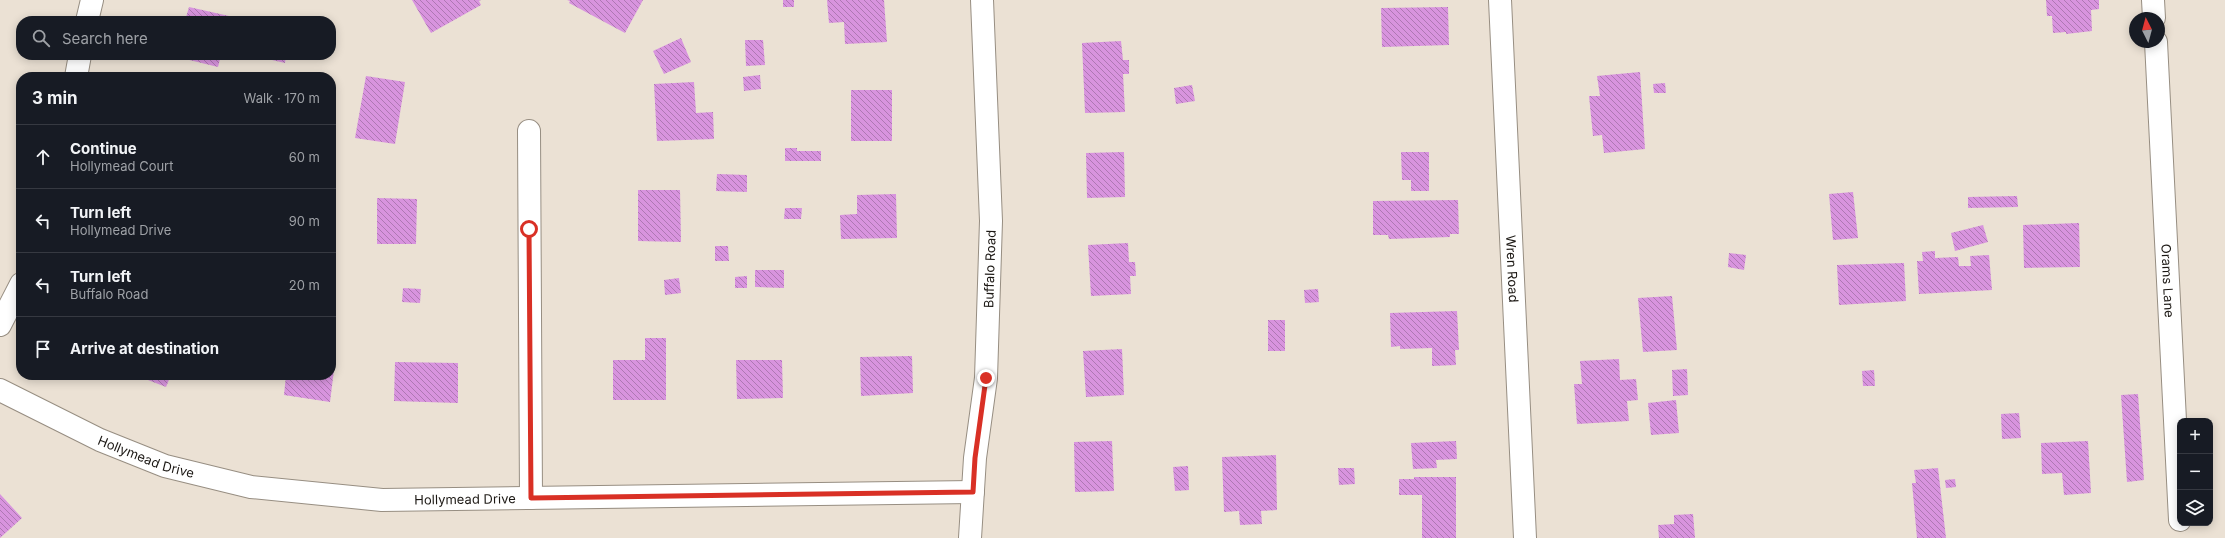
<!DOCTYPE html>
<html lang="en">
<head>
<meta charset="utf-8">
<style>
	:root { --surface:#171b24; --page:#20242c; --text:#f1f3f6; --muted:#9ea1a6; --line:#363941 }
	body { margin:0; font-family:Inter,sans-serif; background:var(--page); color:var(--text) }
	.controls { position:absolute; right:12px; bottom:12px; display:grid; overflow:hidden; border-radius:8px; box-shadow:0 2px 10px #0003 }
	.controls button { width:36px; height:36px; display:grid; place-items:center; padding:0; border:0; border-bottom:1px solid var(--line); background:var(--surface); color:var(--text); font:20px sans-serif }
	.compass { position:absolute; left:2129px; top:12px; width:36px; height:36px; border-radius:50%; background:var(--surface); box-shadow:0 2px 10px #0003; rotate:354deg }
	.stop { position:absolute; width:12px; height:12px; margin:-9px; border:3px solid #d93025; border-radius:50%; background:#fff }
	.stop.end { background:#d93025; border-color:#fff; box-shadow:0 1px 4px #0008 }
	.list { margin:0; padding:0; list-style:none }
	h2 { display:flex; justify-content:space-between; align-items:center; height:52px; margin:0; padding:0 16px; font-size:17px }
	h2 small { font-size:13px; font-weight:400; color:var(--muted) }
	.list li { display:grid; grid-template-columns:26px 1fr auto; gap:12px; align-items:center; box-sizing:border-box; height:64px; padding:0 16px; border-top:1px solid var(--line) }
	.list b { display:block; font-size:15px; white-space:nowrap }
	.list p { margin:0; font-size:13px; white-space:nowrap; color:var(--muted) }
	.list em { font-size:13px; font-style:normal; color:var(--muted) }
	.icon { flex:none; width:22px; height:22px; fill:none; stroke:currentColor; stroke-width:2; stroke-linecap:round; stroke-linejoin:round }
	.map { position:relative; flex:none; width:2225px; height:538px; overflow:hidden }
	.search { position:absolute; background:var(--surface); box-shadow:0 2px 10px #0003; left:16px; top:16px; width:320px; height:44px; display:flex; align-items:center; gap:10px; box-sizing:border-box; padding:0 14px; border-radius:16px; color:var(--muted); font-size:15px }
	.panel { position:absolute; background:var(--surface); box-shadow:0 2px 10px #0003; left:16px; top:72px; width:320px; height:308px; border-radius:16px }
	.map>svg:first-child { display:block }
	.building { fill:url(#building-back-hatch) }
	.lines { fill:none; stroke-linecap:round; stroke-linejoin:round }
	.street-casing { stroke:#978e82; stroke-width:24 }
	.street { stroke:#fff; stroke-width:22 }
	.route { stroke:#d93025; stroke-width:5 }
	.labels { text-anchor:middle; stroke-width:4; stroke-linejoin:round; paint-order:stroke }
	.street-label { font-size:13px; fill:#1c1814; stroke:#fff }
</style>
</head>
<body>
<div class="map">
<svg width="2225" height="538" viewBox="0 0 2225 538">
	<defs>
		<pattern id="building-back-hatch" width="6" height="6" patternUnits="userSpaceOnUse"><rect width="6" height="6" fill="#d894de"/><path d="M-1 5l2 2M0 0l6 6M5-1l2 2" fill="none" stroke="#ae78b3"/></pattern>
	</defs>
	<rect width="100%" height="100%" fill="#ebe1d4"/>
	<g class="building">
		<path d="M412,0H481L479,1L481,5L431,33Z"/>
		<path d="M567,0H643L625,33L569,3L570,1Z"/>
		<rect x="783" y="0" width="11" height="7"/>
		<path d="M827,0H884L887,42L845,44L844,22L829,23Z"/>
		<path d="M2046,0H2099V9L2091,10L2092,31L2066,34V32L2053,33L2052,16H2047Z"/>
		<path d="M189,7L229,16L228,21H185Z"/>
		<path d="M1448,7L1449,45L1382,47L1381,8Z"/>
		<path d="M681,38L691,62L664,74L653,51Z"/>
		<path d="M745,40H763L765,65L746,66Z"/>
		<path d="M1121,41L1123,60H1129V74H1123L1125,112L1085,113L1082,43Z"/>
		<path d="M178,55H221L218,67L177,57Z"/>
		<path d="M273,55H286L285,63L272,60Z"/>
		<path d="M1640,72L1645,149L1604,153L1602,135L1593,136L1589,96H1600L1597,76Z"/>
		<path d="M760,75L761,89L744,91L743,77Z"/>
		<path d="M366,76L405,82L395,144L355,138Z"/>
		<path d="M694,82L696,113L713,112L714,139L657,141L654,84Z"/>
		<path d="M1665,83L1666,93H1654L1653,84Z"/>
		<path d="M1192,85L1195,101L1176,104L1174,88Z"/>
		<rect x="851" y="90" width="41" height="51"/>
		<path d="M785,148H797V151H821V161H785Z"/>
		<path d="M1124,152L1125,197L1087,198L1086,153Z"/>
		<path d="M1401,152H1429V191H1411V180H1402Z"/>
		<path d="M717,174L747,175V192L716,191Z"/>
		<path d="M638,190H680L681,242L638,241Z"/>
		<path d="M1853,192L1858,238L1833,240L1829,194Z"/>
		<path d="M896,194L897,238L841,239L840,215L857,214V195Z"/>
		<path d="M2017,196L2018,207L1968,208V197Z"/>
		<path d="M377,198L417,199L416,244H377Z"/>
		<path d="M1458,200L1459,234H1450V237L1389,239L1388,235H1373V201Z"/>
		<path d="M785,208H802L801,219H784Z"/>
		<path d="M2079,223L2080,267L2024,268L2023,225Z"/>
		<path d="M1983,225L1988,242L1955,251L1951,233Z"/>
		<path d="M1128,243L1129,262H1135L1136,276H1130L1131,294L1091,296L1088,245Z"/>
		<path d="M715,246H728L729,261H715Z"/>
		<path d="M1935,251V258L1958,257L1959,266H1971L1970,256L1989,255L1992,290L1919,294L1917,261H1923L1922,252Z"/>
		<path d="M1729,253L1746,255L1744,270L1728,267Z"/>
		<path d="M1904,263L1906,301L1839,305L1837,265Z"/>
		<path d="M755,270H784V288L755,287Z"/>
		<path d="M747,276V288H735V277Z"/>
		<path d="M679,278L681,293L665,295L664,280Z"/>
		<path d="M403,288L421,289L420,303L402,302Z"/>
		<path d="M1318,289L1319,302L1305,303L1304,290Z"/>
		<path d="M1672,296L1677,350L1643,352L1638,298Z"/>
		<path d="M1457,311L1459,350H1455L1456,365L1432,366V348L1400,349V346L1391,347L1390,313Z"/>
		<rect x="1268" y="320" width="17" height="31"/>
		<path d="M645,338H666V400H613V360H645Z"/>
		<path d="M1122,349L1124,395L1086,397L1083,351Z"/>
		<path d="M912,356L913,393L861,396L860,357Z"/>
		<path d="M1619,359L1620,380L1636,379L1638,400L1627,401L1629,421L1577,424L1574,384H1582L1580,361Z"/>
		<path d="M736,360H782L783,398L737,399Z"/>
		<path d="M331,362H335L330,402L284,395L286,375H331Z"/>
		<path d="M395,362L458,363V403L394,401Z"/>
		<path d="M1687,369L1688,395L1673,396L1672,370Z"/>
		<path d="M1874,370L1875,386H1863L1862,371Z"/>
		<path d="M135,375H171L166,387Z"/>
		<path d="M2138,394L2144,480L2127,482L2121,395Z"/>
		<path d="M1676,400L1679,433L1651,435L1648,403Z"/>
		<path d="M2019,413L2021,438L2002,439L2001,414Z"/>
		<path d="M1112,441L1114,491L1075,492L1074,442Z"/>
		<path d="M1456,441L1457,459L1436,460L1437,468L1413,469L1411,443Z"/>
		<path d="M2088,441L2091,493L2064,495L2062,473L2042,474L2041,443Z"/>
		<path d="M1276,455L1277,510L1261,511L1262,524L1240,525L1239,511L1224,512L1222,457Z"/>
		<path d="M1188,466L1189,490L1175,491L1173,467Z"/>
		<path d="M1338,468H1354L1355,484L1339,485Z"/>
		<path d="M1938,468L1946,538H1917L1912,483H1916L1914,470Z"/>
		<path d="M1414,477H1456V538H1422V495H1399V479H1414Z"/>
		<path d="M1955,479L1956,487L1946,488L1945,480Z"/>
		<path d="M0,494L22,518L0,538Z"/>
		<path d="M1693,514L1695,538H1659L1658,525L1674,524V515Z"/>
	</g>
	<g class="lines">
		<defs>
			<g id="street">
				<path id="s1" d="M1500,0L1525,538"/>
				<path d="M2153,0L2154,18"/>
				<path d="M87,21L92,0"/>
				<path id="s2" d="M2156,42L2180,520"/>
				<path d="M76,77L80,55"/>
				<path d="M529,131L531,498"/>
				<path d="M0,325L21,284"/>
				<path id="s3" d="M0,390L100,440L165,466L251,487L382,500L973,492"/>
				<path id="s4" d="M970,538L975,458L986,378L991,221L982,0"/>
			</g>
		</defs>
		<use href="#street" class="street-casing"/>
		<use href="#street" class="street"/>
	</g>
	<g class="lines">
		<path class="route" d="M529,229L531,498L973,492L975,458L986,378"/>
	</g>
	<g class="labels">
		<g class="street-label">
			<text dy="5" stroke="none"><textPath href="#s4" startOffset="270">Buffalo Road</textPath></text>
			<text dy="5" stroke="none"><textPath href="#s1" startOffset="269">Wren Road</textPath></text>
			<text dy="5" stroke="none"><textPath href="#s2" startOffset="239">Orams Lane</textPath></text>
			<text dy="5" stroke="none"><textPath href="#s3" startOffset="161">Hollymead Drive</textPath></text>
			<text dy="5" stroke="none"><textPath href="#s3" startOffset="485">Hollymead Drive</textPath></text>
		</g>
	</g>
</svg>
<div class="controls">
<button>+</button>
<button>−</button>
<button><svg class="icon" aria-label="layers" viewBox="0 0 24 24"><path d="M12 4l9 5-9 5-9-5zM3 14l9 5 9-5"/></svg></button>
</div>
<svg class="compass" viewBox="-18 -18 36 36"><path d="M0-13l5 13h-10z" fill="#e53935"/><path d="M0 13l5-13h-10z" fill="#9ea1a6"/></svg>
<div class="stop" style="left:529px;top:229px"></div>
<div class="stop end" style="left:986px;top:378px"></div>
<div class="search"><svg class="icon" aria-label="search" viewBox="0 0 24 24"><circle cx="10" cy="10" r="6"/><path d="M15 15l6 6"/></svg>Search here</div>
<section class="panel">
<h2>3 min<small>Walk · 170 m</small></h2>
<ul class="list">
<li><svg class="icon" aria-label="ahead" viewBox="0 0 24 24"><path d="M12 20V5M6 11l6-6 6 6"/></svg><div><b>Continue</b><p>Hollymead Court</p></div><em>60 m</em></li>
<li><svg class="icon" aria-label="left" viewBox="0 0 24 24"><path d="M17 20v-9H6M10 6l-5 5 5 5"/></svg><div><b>Turn left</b><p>Hollymead Drive</p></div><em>90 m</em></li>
<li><svg class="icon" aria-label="left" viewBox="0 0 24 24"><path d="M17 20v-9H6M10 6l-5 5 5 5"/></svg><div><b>Turn left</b><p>Buffalo Road</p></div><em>20 m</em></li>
<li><svg class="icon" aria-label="arrive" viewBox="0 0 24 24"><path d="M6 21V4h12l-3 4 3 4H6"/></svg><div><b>Arrive at destination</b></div></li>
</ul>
</section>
</div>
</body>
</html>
